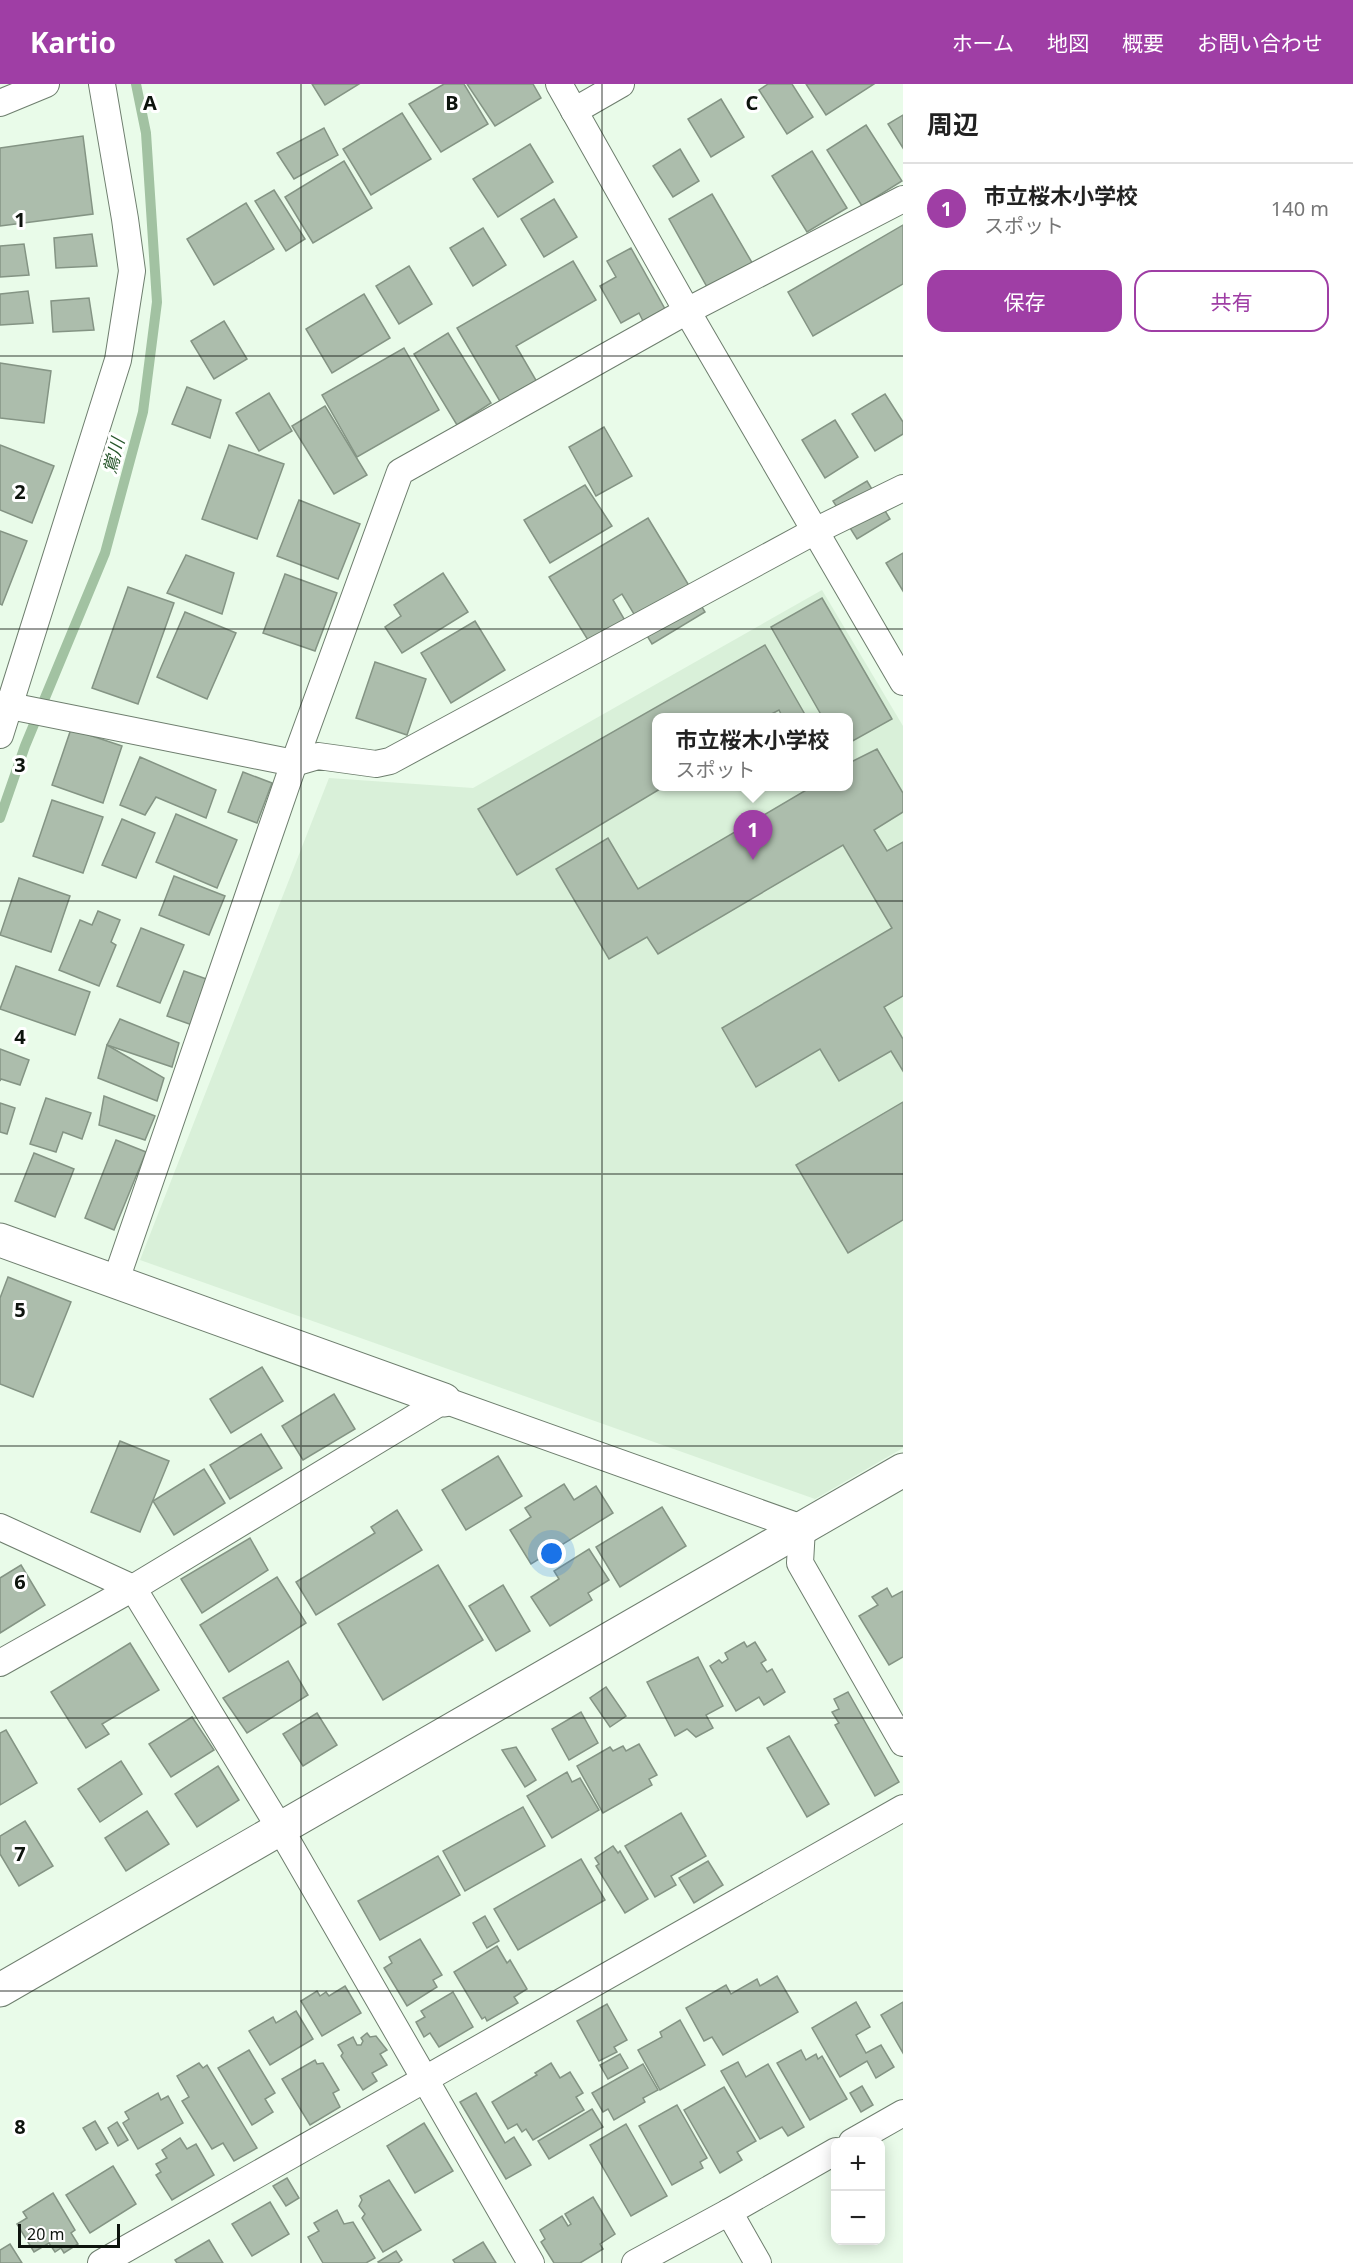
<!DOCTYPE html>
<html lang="ja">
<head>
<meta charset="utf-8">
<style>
	:root { --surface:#fff; --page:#f2f2f2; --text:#222; --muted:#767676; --line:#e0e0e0; --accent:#9f3ea5 }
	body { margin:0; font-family:"Noto Sans","Noto Sans JP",sans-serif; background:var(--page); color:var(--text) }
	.controls { position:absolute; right:18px; bottom:18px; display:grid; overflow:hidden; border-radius:12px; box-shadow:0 3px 15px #0003 }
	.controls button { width:54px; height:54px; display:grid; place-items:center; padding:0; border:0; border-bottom:2px solid var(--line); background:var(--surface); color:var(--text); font:30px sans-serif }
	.scale { position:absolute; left:18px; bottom:15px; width:102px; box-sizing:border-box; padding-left:6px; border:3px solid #0d130d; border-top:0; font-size:16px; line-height:21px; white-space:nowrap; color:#0d130d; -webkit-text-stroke:4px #fff; paint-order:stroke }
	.you { position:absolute; left:552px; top:1470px; width:21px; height:21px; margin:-15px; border:4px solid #fff; border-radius:50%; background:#1a73e8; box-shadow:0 0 0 9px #1a73e833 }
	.badge { display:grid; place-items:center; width:39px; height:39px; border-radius:50%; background:var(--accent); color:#fff; font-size:20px; font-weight:700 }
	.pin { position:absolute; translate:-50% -50px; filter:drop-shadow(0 2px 3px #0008) }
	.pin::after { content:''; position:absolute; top:32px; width:21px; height:18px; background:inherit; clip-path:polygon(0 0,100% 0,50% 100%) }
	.popup { position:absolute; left:652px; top:629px; width:201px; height:78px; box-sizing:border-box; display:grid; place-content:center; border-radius:12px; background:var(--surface); filter:drop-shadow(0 2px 4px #0005); font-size:20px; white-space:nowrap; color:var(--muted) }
	.popup b { font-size:22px; color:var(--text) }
	.popup::after { content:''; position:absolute; left:50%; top:100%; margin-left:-12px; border:12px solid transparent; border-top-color:var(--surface) }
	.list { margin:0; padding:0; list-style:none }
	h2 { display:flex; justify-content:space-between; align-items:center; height:78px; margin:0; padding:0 24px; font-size:26px }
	h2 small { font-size:20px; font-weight:400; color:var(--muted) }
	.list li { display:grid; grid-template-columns:39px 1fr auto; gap:18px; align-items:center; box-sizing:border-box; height:90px; padding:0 24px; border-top:2px solid var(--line) }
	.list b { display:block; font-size:22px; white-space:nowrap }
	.list p { margin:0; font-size:20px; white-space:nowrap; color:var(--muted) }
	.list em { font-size:20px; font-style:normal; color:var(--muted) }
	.actions { display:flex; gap:12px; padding:18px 24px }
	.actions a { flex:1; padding:14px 0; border:2px solid var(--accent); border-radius:18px; text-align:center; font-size:21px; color:var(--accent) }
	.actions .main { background:var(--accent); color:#fff }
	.map { position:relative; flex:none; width:903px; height:2179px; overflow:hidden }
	header { display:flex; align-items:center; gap:36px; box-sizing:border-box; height:84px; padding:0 30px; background:var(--accent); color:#fff }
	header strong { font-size:28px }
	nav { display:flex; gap:33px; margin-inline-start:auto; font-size:21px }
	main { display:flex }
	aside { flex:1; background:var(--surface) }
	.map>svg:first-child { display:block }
	.built { fill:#d9f0d9; fill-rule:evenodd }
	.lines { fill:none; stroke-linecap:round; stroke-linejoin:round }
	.stream { stroke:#a2c2a2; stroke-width:10 }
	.building { fill:#acbdac; stroke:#849484; stroke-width:1.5 }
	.minor-casing { stroke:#6e7e6e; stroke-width:28 }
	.tertiary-casing { stroke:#6e7e6e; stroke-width:35 }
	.minor { stroke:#fff; stroke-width:26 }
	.tertiary { stroke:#fff; stroke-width:33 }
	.grid { fill:none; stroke:#0d130d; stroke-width:1.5; stroke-opacity:0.55 }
	.labels { text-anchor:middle; stroke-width:6; stroke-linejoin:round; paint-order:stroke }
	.water-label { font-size:18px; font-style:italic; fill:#27562b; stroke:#fff }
	.grid-label { font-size:20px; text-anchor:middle; font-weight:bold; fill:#0d130d; stroke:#fff; stroke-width:6; stroke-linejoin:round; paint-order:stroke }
</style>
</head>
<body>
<header>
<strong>Kartio</strong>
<nav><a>ホーム</a><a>地図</a><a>概要</a><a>お問い合わせ</a></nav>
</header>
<main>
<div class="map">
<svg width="903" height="2179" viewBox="0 0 903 2179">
	<rect width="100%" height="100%" fill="#e9fbe9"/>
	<path class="built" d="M822,506L903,642V1364L815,1415L140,1176L329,694L473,704ZM657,634H849V702H657Z"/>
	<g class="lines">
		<path class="stream" d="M0,734L25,662L105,469L143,328L157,218L146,49L136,0"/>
	</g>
	<g class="building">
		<path d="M312,0H359L325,21Z"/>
		<path d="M444,0H464L488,40L441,68L409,20Z"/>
		<path d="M467,0H533L541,14L495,42Z"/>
		<path d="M768,0H792L813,33L787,50L759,6Z"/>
		<path d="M806,0H874L826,31Z"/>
		<path d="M721,15L744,53L711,73L688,35Z"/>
		<path d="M402,29L431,75L371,111L343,65Z"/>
		<path d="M903,31V64L888,40Z"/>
		<path d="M866,41L902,97L862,122L827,66Z"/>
		<path d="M324,44L338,71L294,95L277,69Z"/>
		<path d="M83,52L93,130L0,142V64Z"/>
		<path d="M530,60L553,98L498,133L473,95Z"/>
		<path d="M680,65L699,97L673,113L653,82Z"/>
		<path d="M812,67L847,124L807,148L772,92Z"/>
		<path d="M344,77L372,124L313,159L285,113Z"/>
		<path d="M274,106L305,155L286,167L255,117Z"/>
		<path d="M712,110L761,194L716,219L669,135Z"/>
		<path d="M554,115L577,153L544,173L521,135Z"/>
		<path d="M246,119L274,165L214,201L187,155Z"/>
		<path d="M903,141V200L813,252L788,208Z"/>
		<path d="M483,144L506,181L473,202L450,164Z"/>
		<path d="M92,150L97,182L56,184L54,154Z"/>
		<path d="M24,160L29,191L0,193V162Z"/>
		<path d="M631,164L665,225L643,237L639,229L621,239L600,202L616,193L607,177Z"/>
		<path d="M573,177L596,216L516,262L537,298L501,319L457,244Z"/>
		<path d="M409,182L432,220L399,240L376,202Z"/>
		<path d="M28,207L33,239L0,241V210Z"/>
		<path d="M364,210L390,254L332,289L306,245Z"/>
		<path d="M89,214L94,246L53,248L51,217Z"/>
		<path d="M224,237L247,275L214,295L191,257Z"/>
		<path d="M448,249L491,319L457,341L414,270Z"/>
		<path d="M404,264L439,326L357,373L322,311Z"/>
		<path d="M0,279L51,287L44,339L0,334Z"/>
		<path d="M187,303L221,316L210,354L172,340Z"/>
		<path d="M269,309L292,347L259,367L236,329Z"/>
		<path d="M885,310L903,338V350L875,367L852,330Z"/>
		<path d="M325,322L367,391L334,410L292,342Z"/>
		<path d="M835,336L858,373L825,394L802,356Z"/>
		<path d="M604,343L632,392L596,412L569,363Z"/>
		<path d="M0,361L54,382L32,439L0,426Z"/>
		<path d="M229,361L284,380L257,455L202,435Z"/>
		<path d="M867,397L890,435L857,455L833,417Z"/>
		<path d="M585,401L612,442L550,479L524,436Z"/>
		<path d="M299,416L360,440L338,495L277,472Z"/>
		<path d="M648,434L705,528L652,560L622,510L613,516L627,540L591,561L549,493Z"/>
		<path d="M0,447L27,457L2,521L0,520Z"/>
		<path d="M903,469V507L886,479Z"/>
		<path d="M186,471L234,489L222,530L167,509Z"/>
		<path d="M443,489L468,528L402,569L385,543L401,532L394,521Z"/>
		<path d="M285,490L337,509L315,567L263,549Z"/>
		<path d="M128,503L174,519L138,620L92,604Z"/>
		<path d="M822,514L892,635L849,659V634H823L771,543Z"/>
		<path d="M185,528L236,549L207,615L157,593Z"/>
		<path d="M475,537L505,586L451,619L421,569Z"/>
		<path d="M765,561L807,634H783L779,626L764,634H657V702H665L517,791L478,725Z"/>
		<path d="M375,578L426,595L407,651L356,634Z"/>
		<path d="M71,645L122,662L103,719L52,701Z"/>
		<path d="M877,665L903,709V728L874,746L887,767L903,758V912L884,923L903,955V987L891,967L839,997L820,965L756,1003L722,944L892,844L843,761L658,870L647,853L609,875L556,785L608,754L638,805L813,702H849V679Z"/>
		<path d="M140,673L216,706L206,734L156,713L145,731L120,721Z"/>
		<path d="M243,688L272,699L257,739L228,728Z"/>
		<path d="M52,716L103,733L83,789L33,772Z"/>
		<path d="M176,730L237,756L217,804L156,778Z"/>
		<path d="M122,735L155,749L136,794L102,781Z"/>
		<path d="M174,792L225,812L209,851L159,831Z"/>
		<path d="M19,794L70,812L51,868L0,851Z"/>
		<path d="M98,827L120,836L111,858L116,861L99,902L59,886L80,836L92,841Z"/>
		<path d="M141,844L184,861L160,919L117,902Z"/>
		<path d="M16,882L90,908L75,951L0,925Z"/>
		<path d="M184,887L212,897L195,942L167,932Z"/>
		<path d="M120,935L179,959L172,983L107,961Z"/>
		<path d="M107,961L164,994L157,1017L98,994Z"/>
		<path d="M0,965L29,976L20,1001L1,995L0,997Z"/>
		<path d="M104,1012L155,1032L145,1056L99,1041Z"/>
		<path d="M46,1014L91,1029L82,1055L63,1048L56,1068L30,1060Z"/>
		<path d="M903,1018V1136L848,1169L796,1081Z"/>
		<path d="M0,1019L15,1024L7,1050L0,1048Z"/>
		<path d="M116,1056L146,1068L114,1146L85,1134Z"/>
		<path d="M34,1069L74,1085L55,1133L15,1117Z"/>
		<path d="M8,1193L71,1218L33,1313L0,1300V1214Z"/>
		<path d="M262,1283L283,1317L231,1349L210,1315Z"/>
		<path d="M334,1310L355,1345L303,1376L282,1342Z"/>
		<path d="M261,1350L282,1384L230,1415L210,1381Z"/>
		<path d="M120,1357L169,1377L140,1448L91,1428Z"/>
		<path d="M498,1372L522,1412L466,1446L442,1406Z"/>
		<path d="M204,1385L225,1419L174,1451L153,1417Z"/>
		<path d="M564,1400L574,1416L596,1402L613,1429L531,1480L510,1446L531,1433L525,1424Z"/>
		<path d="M662,1423L686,1462L620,1503L596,1463Z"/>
		<path d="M397,1426L422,1466L316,1531L296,1498L375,1449L371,1443Z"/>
		<path d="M250,1454L268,1486L202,1529L181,1495Z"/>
		<path d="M589,1465L609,1496L588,1509L592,1516L550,1542L531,1513L559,1495L554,1487Z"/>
		<path d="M21,1481L45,1521L0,1549V1494Z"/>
		<path d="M438,1481L483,1556L383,1616L338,1540Z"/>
		<path d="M277,1493L306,1539L229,1588L200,1541Z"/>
		<path d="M503,1501L530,1547L496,1567L469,1522Z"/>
		<path d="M887,1504L892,1513L903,1507V1573L889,1581L859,1532L878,1521L872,1513Z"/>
		<path d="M744,1558L747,1563L755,1558L766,1576L761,1579L767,1588L772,1585L785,1608L764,1621L759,1613L736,1627L710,1582L719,1576L722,1579L728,1575L725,1569Z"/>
		<path d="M130,1559L159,1606L102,1640L109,1650L86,1664L51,1608Z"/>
		<path d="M698,1573L723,1622L706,1631L713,1644L696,1653L687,1645L675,1652L647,1598Z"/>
		<path d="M288,1577L308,1611L247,1649L223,1614Z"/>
		<path d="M606,1603L626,1632L610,1643L590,1614Z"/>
		<path d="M848,1608L899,1698L875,1712L835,1641L839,1639L832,1628L839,1625L834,1615Z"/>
		<path d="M581,1628L598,1659L569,1676L552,1645Z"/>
		<path d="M317,1629L337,1661L303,1682L283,1650Z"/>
		<path d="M192,1633L214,1666L171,1693L149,1660Z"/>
		<path d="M6,1646L37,1699L0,1721V1649Z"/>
		<path d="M789,1652L829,1720L807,1733L767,1664Z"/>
		<path d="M639,1660L657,1691L649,1695L652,1701L603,1729L577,1682L610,1663L613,1667L623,1662L626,1667Z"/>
		<path d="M516,1663L536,1696L525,1703L502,1666Z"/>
		<path d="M121,1677L142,1710L100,1738L78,1705Z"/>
		<path d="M218,1682L239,1716L197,1743L175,1710Z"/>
		<path d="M567,1688L572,1698L580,1694L599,1726L552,1754L527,1712Z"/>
		<path d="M523,1723L545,1762L465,1807L443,1767Z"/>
		<path d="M147,1727L169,1760L126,1787L105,1754Z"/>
		<path d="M681,1729L706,1772L671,1792L676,1801L655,1813L625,1762Z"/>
		<path d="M25,1737L53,1782L19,1802L0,1770V1752Z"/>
		<path d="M613,1762L618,1769L620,1767L648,1815L625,1829L596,1782L599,1780L595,1774Z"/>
		<path d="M438,1772L460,1811L380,1856L358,1817Z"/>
		<path d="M581,1775L605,1816L518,1866L494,1825Z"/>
		<path d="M708,1777L723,1801L694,1819L679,1794Z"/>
		<path d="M485,1832L499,1857L487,1864L473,1839Z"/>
		<path d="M420,1855L442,1891L433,1896L437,1903L407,1922L384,1884L392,1879L389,1873Z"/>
		<path d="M497,1862L507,1879L510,1876L527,1905L514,1913L518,1919L487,1937L485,1933L482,1935L454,1888Z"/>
		<path d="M777,1892L798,1928L723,1971L712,1953L704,1957L686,1924L726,1901L731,1910L757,1895L760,1902Z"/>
		<path d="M345,1902L361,1929L322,1952L301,1917L317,1907L320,1912L326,1908L329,1912Z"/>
		<path d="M453,1908L473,1943L439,1963L430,1949L424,1953L416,1938L425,1933L421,1927Z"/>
		<path d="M856,1918L870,1943L856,1951L866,1969L881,1961L894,1983L876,1994L867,1977L840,1993L812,1944Z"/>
		<path d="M903,1918V1969L881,1931Z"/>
		<path d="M607,1920L627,1956L614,1963L617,1968L599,1977L577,1937Z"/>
		<path d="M296,1927L313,1955L270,1981L249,1947L273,1933L276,1939Z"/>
		<path d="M680,1936L705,1981L660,2006L638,1966L662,1953L660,1948Z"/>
		<path d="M367,1949L370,1953L376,1952L387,1966L380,1970L387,1981L372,1989L377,1997L363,2006L341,1972L343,1969L338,1961L353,1953L357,1961H361L363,1957L361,1954Z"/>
		<path d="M249,1966L275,2009L265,2015L273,2028L252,2041L218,1984Z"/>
		<path d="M801,1966L806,1976L816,1970L818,1975L822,1972L847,2015L810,2036L777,1979Z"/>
		<path d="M620,1970L628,1984L608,1995L600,1981Z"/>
		<path d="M315,1976L317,1980L323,1979L339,2006L333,2009L340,2023L310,2041L282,1995Z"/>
		<path d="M738,1978L746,1993L768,1980L804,2043L788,2052L782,2043L760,2055L721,1987Z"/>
		<path d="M199,1979L203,1984L207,1981L257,2064L234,2077L223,2059L212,2065L182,2017L189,2013L177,1992Z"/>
		<path d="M551,1979L560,1994L570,1988L583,2009L576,2013L584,2026L533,2056L526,2045L522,2048L517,2040L508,2045L492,2018L537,1991L535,1989Z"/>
		<path d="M643,1980L658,2006L643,2014L645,2018L614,2036L608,2025L603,2028L592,2009Z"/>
		<path d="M862,2002L873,2021L861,2028L850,2009Z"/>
		<path d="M724,2003L756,2057L737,2068L742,2076L720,2089L684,2026Z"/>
		<path d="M158,2009L161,2016L168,2012L183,2039L138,2065L123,2039L129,2035L125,2028Z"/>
		<path d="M476,2009L505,2059L514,2053L531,2081L506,2095L460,2018Z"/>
		<path d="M677,2021L707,2074L700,2078L703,2084L672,2101L639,2042Z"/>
		<path d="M592,2025L603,2043L549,2075L538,2057Z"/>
		<path d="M95,2037L108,2059L96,2066L83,2044Z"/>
		<path d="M117,2038L128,2056L118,2062L108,2044Z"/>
		<path d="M424,2039L453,2087L415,2109L387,2062Z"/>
		<path d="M626,2040L667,2112L631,2132L590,2061Z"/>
		<path d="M180,2054L187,2065L196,2060L214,2091L172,2116L156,2091L161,2088L156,2080L167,2074L162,2066Z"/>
		<path d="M113,2082L136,2120L90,2149L66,2111Z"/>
		<path d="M287,2094L299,2114L286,2122L273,2102Z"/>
		<path d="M389,2096L421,2146L383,2168L362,2134L365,2130L359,2122L362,2116L360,2112Z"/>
		<path d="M53,2109L75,2146L71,2149L78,2160L64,2169L61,2164L55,2168L49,2159L34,2168L17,2140L27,2134L23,2128Z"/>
		<path d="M593,2113L615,2150L600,2160L603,2165L580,2179H554L541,2158L545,2155L540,2146L562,2132L568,2142L571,2140L565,2130Z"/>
		<path d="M270,2118L289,2150L252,2172L232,2140Z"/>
		<path d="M337,2126L344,2140L353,2138L375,2174L366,2179H323L308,2153L319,2147L314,2139Z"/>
		<path d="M209,2156L223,2179H177L175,2176Z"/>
		<path d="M483,2158L496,2179H455L453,2176Z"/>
		<path d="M10,2160L22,2179H0V2166Z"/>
		<path d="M396,2167L402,2176L398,2179H379L378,2178Z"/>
	</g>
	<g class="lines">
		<defs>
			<g id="minor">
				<path d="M559,0L687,227L903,598"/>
				<path d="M0,19L46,0"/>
				<path d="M574,27L621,0"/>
				<path d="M0,620L294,679L318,672L376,680L390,677L815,447L903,404"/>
				<path d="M0,651L118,276L132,187L125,135L102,0"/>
				<path d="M116,1196L294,679L400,388L687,227L903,115"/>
				<path d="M0,1443L133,1504L281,1746L531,2179"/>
				<path d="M0,1579L133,1504L444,1316L802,1444L800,1479L903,1659"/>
				<path d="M852,2058L903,2029"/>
				<path d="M101,2179L903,1724"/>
				<path d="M635,2179L729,2128"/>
				<path d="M758,2179L729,2128L836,2067"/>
			</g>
			<g id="tertiary">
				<path d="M0,1156L444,1316"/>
				<path d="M0,1906L903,1386"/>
			</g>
		</defs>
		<use href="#minor" class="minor-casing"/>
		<use href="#tertiary" class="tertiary-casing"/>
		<use href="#minor" class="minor"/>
		<use href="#tertiary" class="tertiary"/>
	</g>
	<path class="grid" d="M301,0V2179M602,0V2179M0,272H903M0,545H903M0,817H903M0,1090H903M0,1362H903M0,1634H903M0,1907H903"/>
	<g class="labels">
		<g class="water-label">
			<text transform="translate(114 372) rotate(-75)" y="6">鴬川</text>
		</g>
	</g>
	<g class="grid-label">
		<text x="150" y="26">A</text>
		<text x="452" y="26">B</text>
		<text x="752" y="26">C</text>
		<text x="20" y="143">1</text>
		<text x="20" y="415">2</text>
		<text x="20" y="688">3</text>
		<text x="20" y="960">4</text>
		<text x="20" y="1233">5</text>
		<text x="20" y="1505">6</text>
		<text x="20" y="1777">7</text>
		<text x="20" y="2050">8</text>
	</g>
</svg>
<div class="controls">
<button>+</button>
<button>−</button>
</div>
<div class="scale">20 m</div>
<div class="you"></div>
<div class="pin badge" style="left:753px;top:776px">1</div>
<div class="popup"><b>市立桜木小学校</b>スポット</div>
</div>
<aside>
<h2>周辺<small></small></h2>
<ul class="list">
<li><span class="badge">1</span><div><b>市立桜木小学校</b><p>スポット</p></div><em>140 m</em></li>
</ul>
<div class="actions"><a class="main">保存</a><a>共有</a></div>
</aside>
</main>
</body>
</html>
